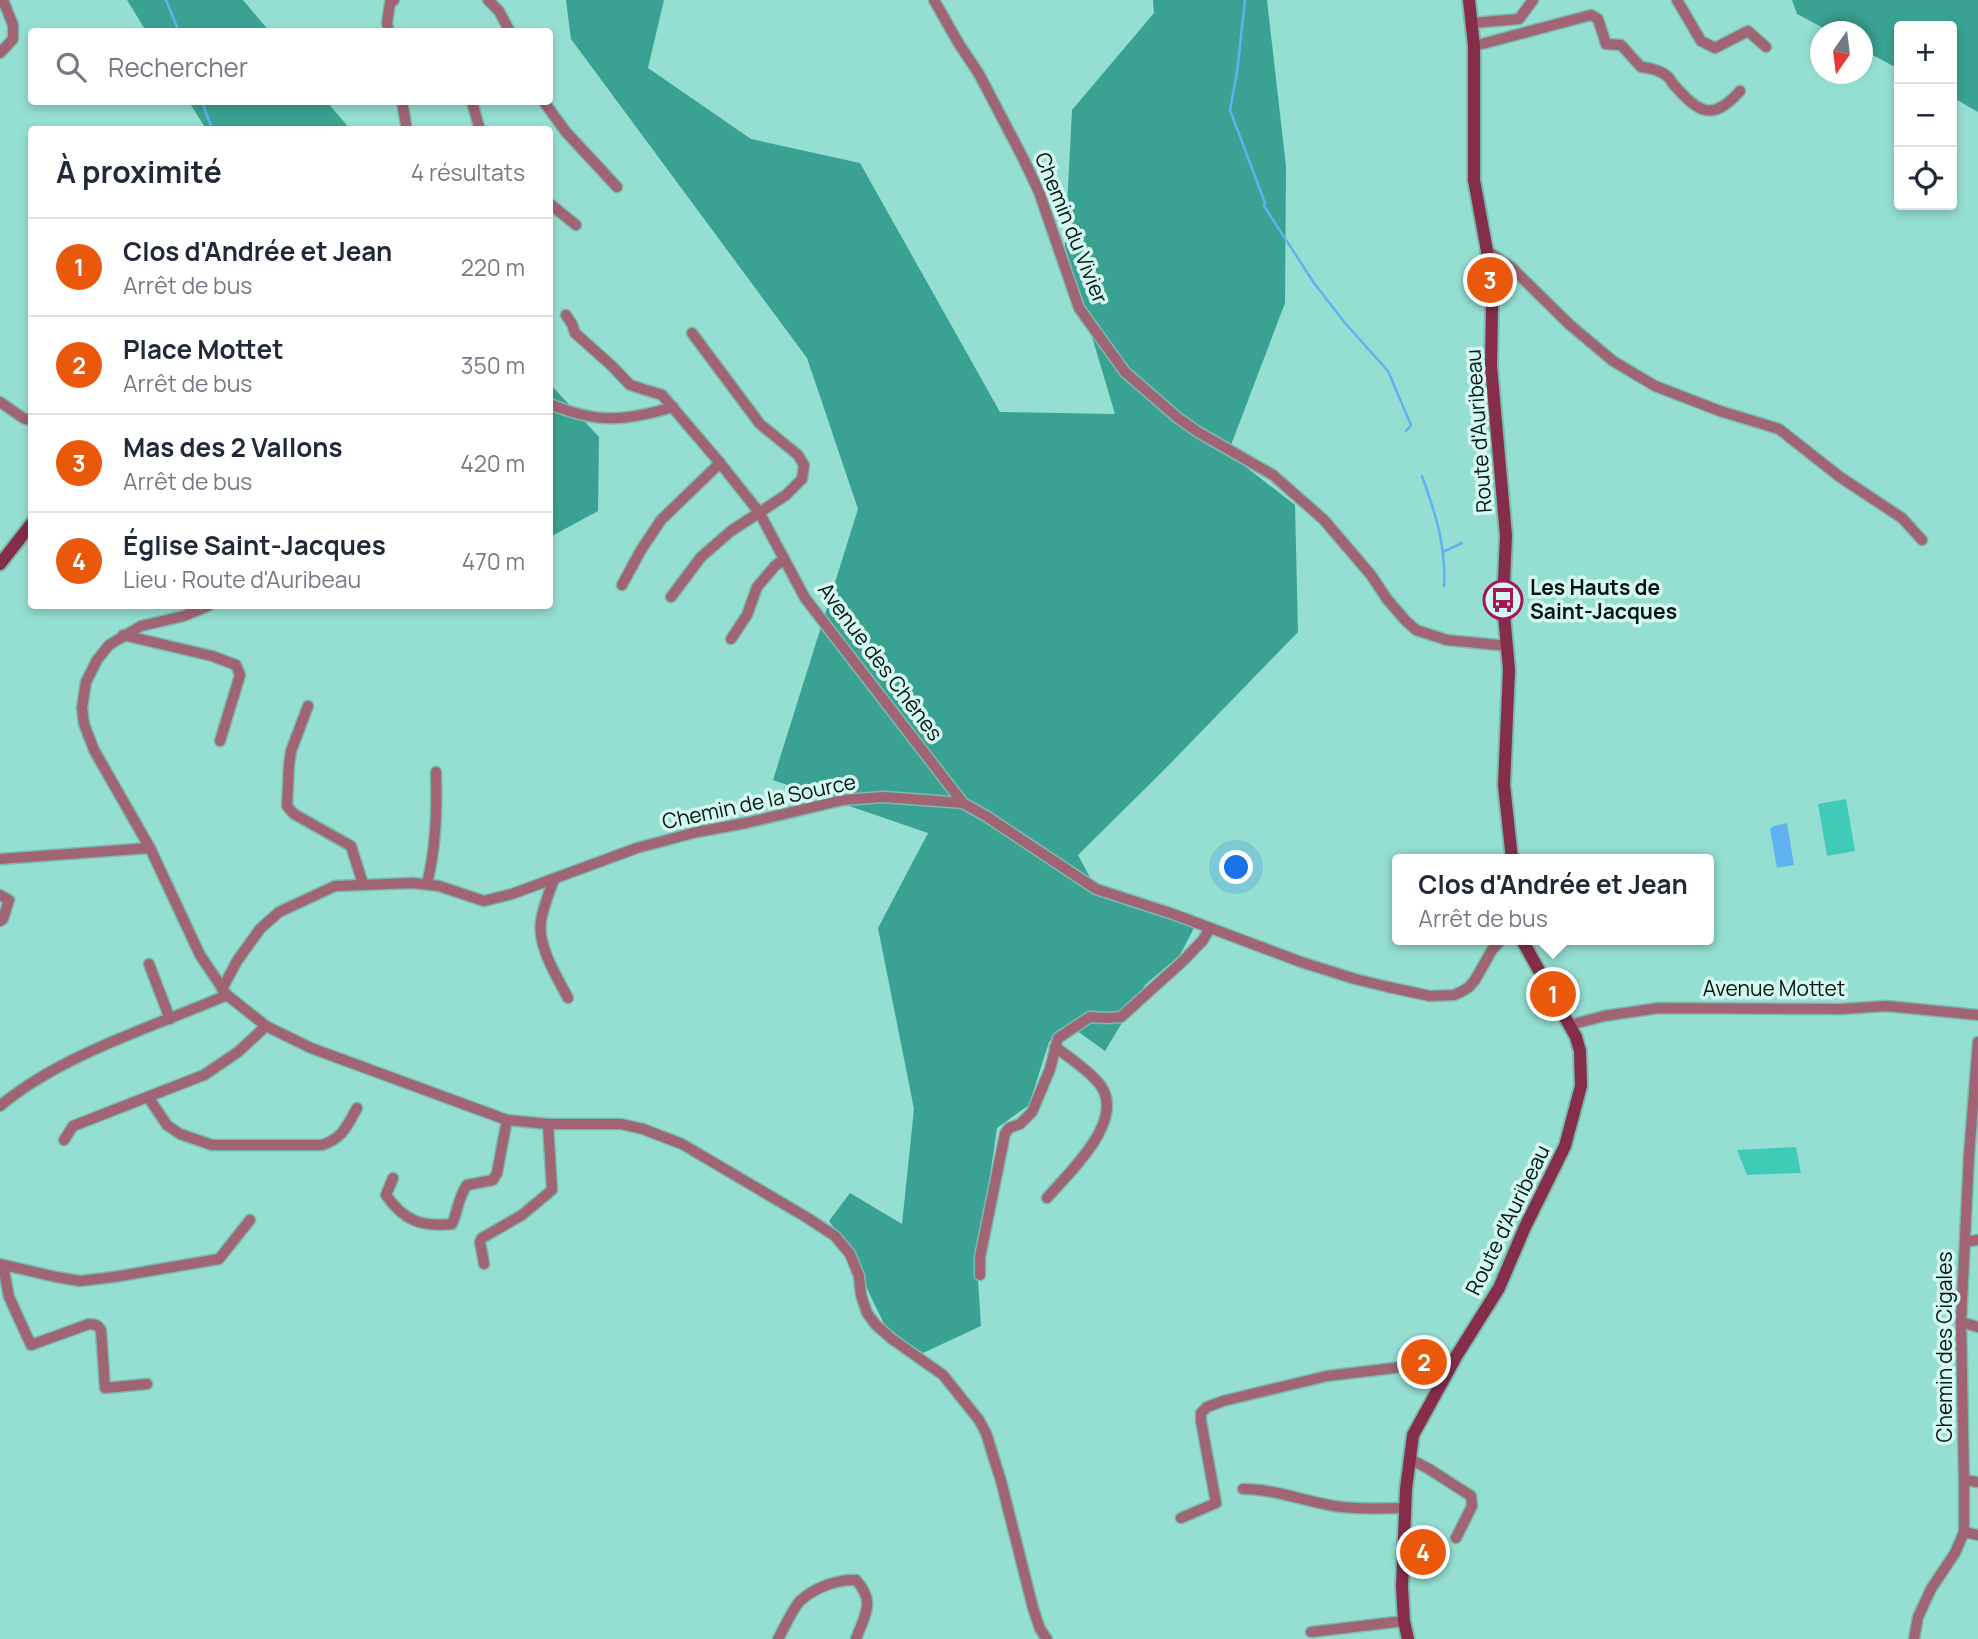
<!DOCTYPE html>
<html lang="fr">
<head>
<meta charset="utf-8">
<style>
	:root { --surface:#fff; --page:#f2f2f3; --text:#1f2937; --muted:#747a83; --line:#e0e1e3; --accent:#ea580c }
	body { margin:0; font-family:Manrope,sans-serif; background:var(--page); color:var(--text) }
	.controls { position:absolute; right:21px; top:21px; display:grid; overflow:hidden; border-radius:7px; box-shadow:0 4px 10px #0003 }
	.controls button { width:63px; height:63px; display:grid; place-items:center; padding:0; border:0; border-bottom:2px solid var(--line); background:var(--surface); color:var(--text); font:35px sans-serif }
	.compass { position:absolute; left:1810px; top:21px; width:63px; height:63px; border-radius:50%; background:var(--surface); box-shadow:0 4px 10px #0003; rotate:194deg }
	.you { position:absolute; left:1237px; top:868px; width:24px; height:24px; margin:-18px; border:5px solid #fff; border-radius:50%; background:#1a73e8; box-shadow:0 0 0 10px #1a73e833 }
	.badge { display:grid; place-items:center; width:46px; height:46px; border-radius:50%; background:var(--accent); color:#fff; font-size:23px; font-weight:700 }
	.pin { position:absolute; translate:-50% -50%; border:4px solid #fff; box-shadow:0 2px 7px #0006 }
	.popup { position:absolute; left:1392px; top:854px; width:322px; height:91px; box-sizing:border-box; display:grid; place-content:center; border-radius:7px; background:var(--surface); filter:drop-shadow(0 2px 5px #0005); font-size:23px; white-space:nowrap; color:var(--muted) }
	.popup b { font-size:26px; color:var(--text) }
	.popup::after { content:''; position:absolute; left:50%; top:100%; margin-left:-14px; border:14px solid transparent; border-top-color:var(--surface) }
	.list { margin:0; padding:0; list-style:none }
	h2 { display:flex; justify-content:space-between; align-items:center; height:91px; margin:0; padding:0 28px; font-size:30px }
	h2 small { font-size:23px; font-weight:400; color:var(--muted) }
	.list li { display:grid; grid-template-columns:46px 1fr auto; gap:21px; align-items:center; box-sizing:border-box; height:98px; padding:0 28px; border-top:2px solid var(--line) }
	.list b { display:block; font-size:26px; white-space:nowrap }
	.list p { margin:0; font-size:23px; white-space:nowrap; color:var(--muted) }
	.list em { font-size:23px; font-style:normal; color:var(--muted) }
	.icon { flex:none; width:38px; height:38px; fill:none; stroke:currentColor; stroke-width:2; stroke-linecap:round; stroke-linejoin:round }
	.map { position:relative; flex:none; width:1978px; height:1639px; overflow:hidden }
	.search { position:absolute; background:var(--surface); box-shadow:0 4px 10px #0003; left:28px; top:28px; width:525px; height:77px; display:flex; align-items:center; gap:18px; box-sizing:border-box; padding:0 24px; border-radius:7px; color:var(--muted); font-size:26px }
	.panel { position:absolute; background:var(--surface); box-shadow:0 4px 10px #0003; left:28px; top:126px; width:525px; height:483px; border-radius:7px }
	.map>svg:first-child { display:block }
	.green { fill:#40cbb9 }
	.forest { fill:#3aa293 }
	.water { fill:#5db2ef }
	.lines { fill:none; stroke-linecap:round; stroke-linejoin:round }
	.stream { stroke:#5db2ef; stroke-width:2.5 }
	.street-casing { stroke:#7abbaf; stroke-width:13 }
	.secondary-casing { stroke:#7abbaf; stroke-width:16 }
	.street { stroke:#a16475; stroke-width:10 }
	.secondary { stroke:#852d4b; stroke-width:12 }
	.labels { text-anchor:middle; stroke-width:7; stroke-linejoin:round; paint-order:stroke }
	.street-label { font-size:21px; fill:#011612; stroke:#d4f7f0 }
	.poi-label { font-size:21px; font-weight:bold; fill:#011612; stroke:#d4f7f0; text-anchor:start }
</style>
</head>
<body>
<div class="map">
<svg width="1978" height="1639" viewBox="0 0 1978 1639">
	<rect width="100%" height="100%" fill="#94dfd1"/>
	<g class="green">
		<path d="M1846,799L1855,851L1827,856L1818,804Z"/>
		<path d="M1796,1147L1801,1173L1747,1175L1737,1150Z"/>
	</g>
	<g class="forest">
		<path d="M127,0H243L269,31H146Z"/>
		<path d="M566,0H664L648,68L751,139L860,163L1000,412L1115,414L1065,246L1072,110L1154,13L1153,0H1267L1286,167L1285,303L1228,453L1295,505L1298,632L1164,770L1078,855L1093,883L1194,928L1180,955L1145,985L1105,1051L1069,1025L1049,1042L1029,1105L997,1128L977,1265L981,1326L923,1353L887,1330L870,1295L851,1251L829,1221L850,1193L902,1224L914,1109L878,928L928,833L773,780L858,509L807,358L571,39Z"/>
		<path d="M1792,0H1978V112L1952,97V26H1899V69L1863,50L1862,32L1829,31L1797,14Z"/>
		<path d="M189,102H327L350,129H206Z"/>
		<path d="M550,384L599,437L598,511L550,537Z"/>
	</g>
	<path class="water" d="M1787,823L1794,865L1777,868L1770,829L1773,826Z"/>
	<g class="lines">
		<g class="stream">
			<path d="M166,0L179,32"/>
			<path d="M1245,0L1237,72L1230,110L1265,203L1264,206L1314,283L1345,323L1388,371L1411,425L1406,431"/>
			<path d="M202,102L211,126"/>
			<path d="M1422,476C1436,515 1446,545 1444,586"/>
			<path d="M1443,552L1462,543"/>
		</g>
		<defs>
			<g id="street">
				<path d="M488,0L499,11L510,32"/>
				<path d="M934,0L959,44L979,74L1023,158L1039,192L1079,308L1125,372L1178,418L1198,432L1273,475L1324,520L1371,575L1387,599L1405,620L1416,630L1447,640L1508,646"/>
				<path d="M1677,0L1701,41L1715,48L1748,31L1766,47"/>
				<path d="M1472,23L1519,19L1533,0"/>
				<path d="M389,32L387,23L390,3L394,0"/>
				<path d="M1474,46L1591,15L1598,19L1606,44L1621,45L1641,67C1650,68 1660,70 1667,76C1670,78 1671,82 1674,85C1699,113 1712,122 1740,91"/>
				<path d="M0,53L13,39V25L3,0"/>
				<path d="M402,102L407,130"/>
				<path d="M472,102L480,130"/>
				<path d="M544,102L566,132L617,187"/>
				<path d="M550,204L576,225"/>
				<path d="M1487,251L1511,267L1570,325L1613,361L1655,386L1720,411L1779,429L1840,477L1902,518L1922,540"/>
				<path d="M566,315L572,324L575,333L612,366L630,385L662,395L720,463L759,512L805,598L963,803"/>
				<path d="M0,402L23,418L32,421"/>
				<path d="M550,404C597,424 626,421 673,407"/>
				<path d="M622,585L641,550L661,520L720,463"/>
				<path d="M671,597L701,557L731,531L786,495L802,479L804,465L798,455L760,424L692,333"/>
				<path d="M208,606L184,616L141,626L109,645L97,660L86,682L82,708L84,724L94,750L150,848L200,955L227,995L266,1026L311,1048L507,1120L548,1124H621L643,1129L682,1144L806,1217L835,1236L850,1254L859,1276L861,1295L867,1313L876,1325L892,1339L943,1375L979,1420L986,1433L1001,1481L1033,1608L1040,1629L1047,1639"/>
				<path d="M123,635L212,656L236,665L240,675L220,741"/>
				<path d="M731,639L747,615L757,587L775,566L784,559"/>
				<path d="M308,706L291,751L289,765L287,806L294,814L351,846L363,884"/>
				<path d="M0,859L150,848"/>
				<path d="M554,879C549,893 543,907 541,921C537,946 557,977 568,998"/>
				<path d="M427,884C436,847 437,811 436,772"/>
				<path d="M0,895L9,900L3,919L0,921"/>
				<path d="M149,964L170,1019"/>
				<path d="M222,989L237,961L260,929L279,912L335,886L412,883L439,886L484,901L512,894L637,848L697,832L746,823L843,800L884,797L963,803L986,816L1096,889L1173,914L1301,962L1355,979L1388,987L1430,996L1454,995L1461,992L1469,987L1475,980L1492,950L1501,940"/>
				<path d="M1570,1025L1604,1016L1659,1008L1841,1009L1887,1006L1978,1015"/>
				<path d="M148,1097L167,1125L180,1134L212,1145H322C343,1138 347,1126 357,1108"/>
				<path d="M0,1106C62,1054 153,1027 227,995"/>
				<path d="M64,1140L73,1126L204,1075L238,1052L266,1026"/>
				<path d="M393,1178L386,1195C404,1221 421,1227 452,1224C458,1211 458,1197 467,1185L493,1180L497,1173L507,1120"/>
				<path d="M1047,1198C1069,1172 1131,1117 1097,1081C1085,1068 1069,1057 1055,1047"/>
				<path d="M1965,1242L1978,1240"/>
				<path d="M0,1264L56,1277L80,1281L114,1277L219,1259L250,1220"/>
				<path d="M484,1264L480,1242L482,1238L522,1215L552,1190L548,1124"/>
				<path d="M3,1265L9,1297L31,1345L89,1324C95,1324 98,1325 101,1330L105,1388L147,1384"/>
				<path d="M980,1275V1257L1005,1134L1009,1128L1020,1124L1032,1112L1050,1069L1058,1038L1090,1017L1106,1018L1121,1017L1184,960L1203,940L1210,928"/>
				<path d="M1961,1322L1978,1327"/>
				<path d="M1410,1459L1429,1469L1471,1496L1472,1506L1456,1538"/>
				<path d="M1964,1480L1978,1482"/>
				<path d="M1243,1489C1274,1489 1304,1501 1334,1506C1357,1510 1381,1508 1405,1508"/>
				<path d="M1181,1518L1216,1503L1201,1421V1413L1207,1407L1223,1401L1327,1376L1394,1368L1424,1362L1447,1372"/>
				<path d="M1964,1532L1978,1535"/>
				<path d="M1311,1632L1404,1621"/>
				<path d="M778,1639C785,1627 791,1611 800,1601C814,1588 837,1579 856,1580C876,1602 865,1614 856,1639"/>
				<path d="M1914,1639L1918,1617L1931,1589L1955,1553L1964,1532V1480L1961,1322L1969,1155L1978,1042"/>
			</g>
			<g id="secondary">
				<path d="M1469,0L1474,46V180L1487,251L1490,280L1492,308L1491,366L1506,536L1503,603L1509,670L1504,785L1512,859"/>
				<path d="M0,564L32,523"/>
				<path d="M1408,1639L1404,1621L1402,1587L1406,1489L1413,1435L1457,1355L1499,1288L1525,1227L1565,1146L1581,1086L1580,1051L1576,1037L1522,940"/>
			</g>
		</defs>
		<use href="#street" class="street-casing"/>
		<use href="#secondary" class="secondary-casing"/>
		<use href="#street" class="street"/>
		<use href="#secondary" class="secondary"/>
	</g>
	<defs>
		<symbol id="bus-ring" viewBox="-11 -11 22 22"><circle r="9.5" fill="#d4f7f0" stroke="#a61655" stroke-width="1.5"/><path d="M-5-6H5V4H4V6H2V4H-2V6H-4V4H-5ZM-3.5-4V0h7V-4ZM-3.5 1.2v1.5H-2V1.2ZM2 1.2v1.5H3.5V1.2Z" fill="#a61655"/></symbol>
	</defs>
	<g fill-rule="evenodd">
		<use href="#bus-ring" x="1481" y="578" width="44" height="44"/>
	</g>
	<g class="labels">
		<g class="street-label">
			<text transform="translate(1071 228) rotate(68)" y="7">Chemin du Vivier</text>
			<text transform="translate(1479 431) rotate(-94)" y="7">Route d'Auribeau</text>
			<text transform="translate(880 662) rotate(53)" y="7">Avenue des Chênes</text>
			<text transform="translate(759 802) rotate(-12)" y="7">Chemin de la Source</text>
			<text x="1774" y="996">Avenue Mottet</text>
			<text transform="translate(1508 1220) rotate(-64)" y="7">Route d'Auribeau</text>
			<text transform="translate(1945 1347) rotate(-90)" y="7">Chemin des Cigales</text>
		</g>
		<g class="poi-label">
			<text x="1530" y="595">Les Hauts de<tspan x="1530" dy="24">Saint-Jacques</tspan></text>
		</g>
	</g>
</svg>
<div class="controls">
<button>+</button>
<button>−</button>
<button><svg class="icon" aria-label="locate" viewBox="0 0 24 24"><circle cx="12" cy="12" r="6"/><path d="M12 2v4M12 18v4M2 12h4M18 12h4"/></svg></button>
</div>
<svg class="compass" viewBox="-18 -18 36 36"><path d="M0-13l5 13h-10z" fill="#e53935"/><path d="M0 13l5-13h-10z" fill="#747a83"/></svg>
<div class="you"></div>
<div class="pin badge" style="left:1553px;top:994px">1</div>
<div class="popup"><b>Clos d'Andrée et Jean</b>Arrêt de bus</div>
<div class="pin badge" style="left:1424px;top:1362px">2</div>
<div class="pin badge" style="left:1490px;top:280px">3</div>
<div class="pin badge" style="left:1423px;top:1552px">4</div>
<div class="search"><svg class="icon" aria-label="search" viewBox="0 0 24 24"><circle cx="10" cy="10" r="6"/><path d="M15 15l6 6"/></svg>Rechercher</div>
<section class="panel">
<h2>À proximité<small>4 résultats</small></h2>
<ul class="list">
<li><span class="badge">1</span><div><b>Clos d'Andrée et Jean</b><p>Arrêt de bus</p></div><em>220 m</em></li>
<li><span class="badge">2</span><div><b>Place Mottet</b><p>Arrêt de bus</p></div><em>350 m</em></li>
<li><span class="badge">3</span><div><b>Mas des 2 Vallons</b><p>Arrêt de bus</p></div><em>420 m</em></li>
<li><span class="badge">4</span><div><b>Église Saint-Jacques</b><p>Lieu · Route d'Auribeau</p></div><em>470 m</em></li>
</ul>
</section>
</div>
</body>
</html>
